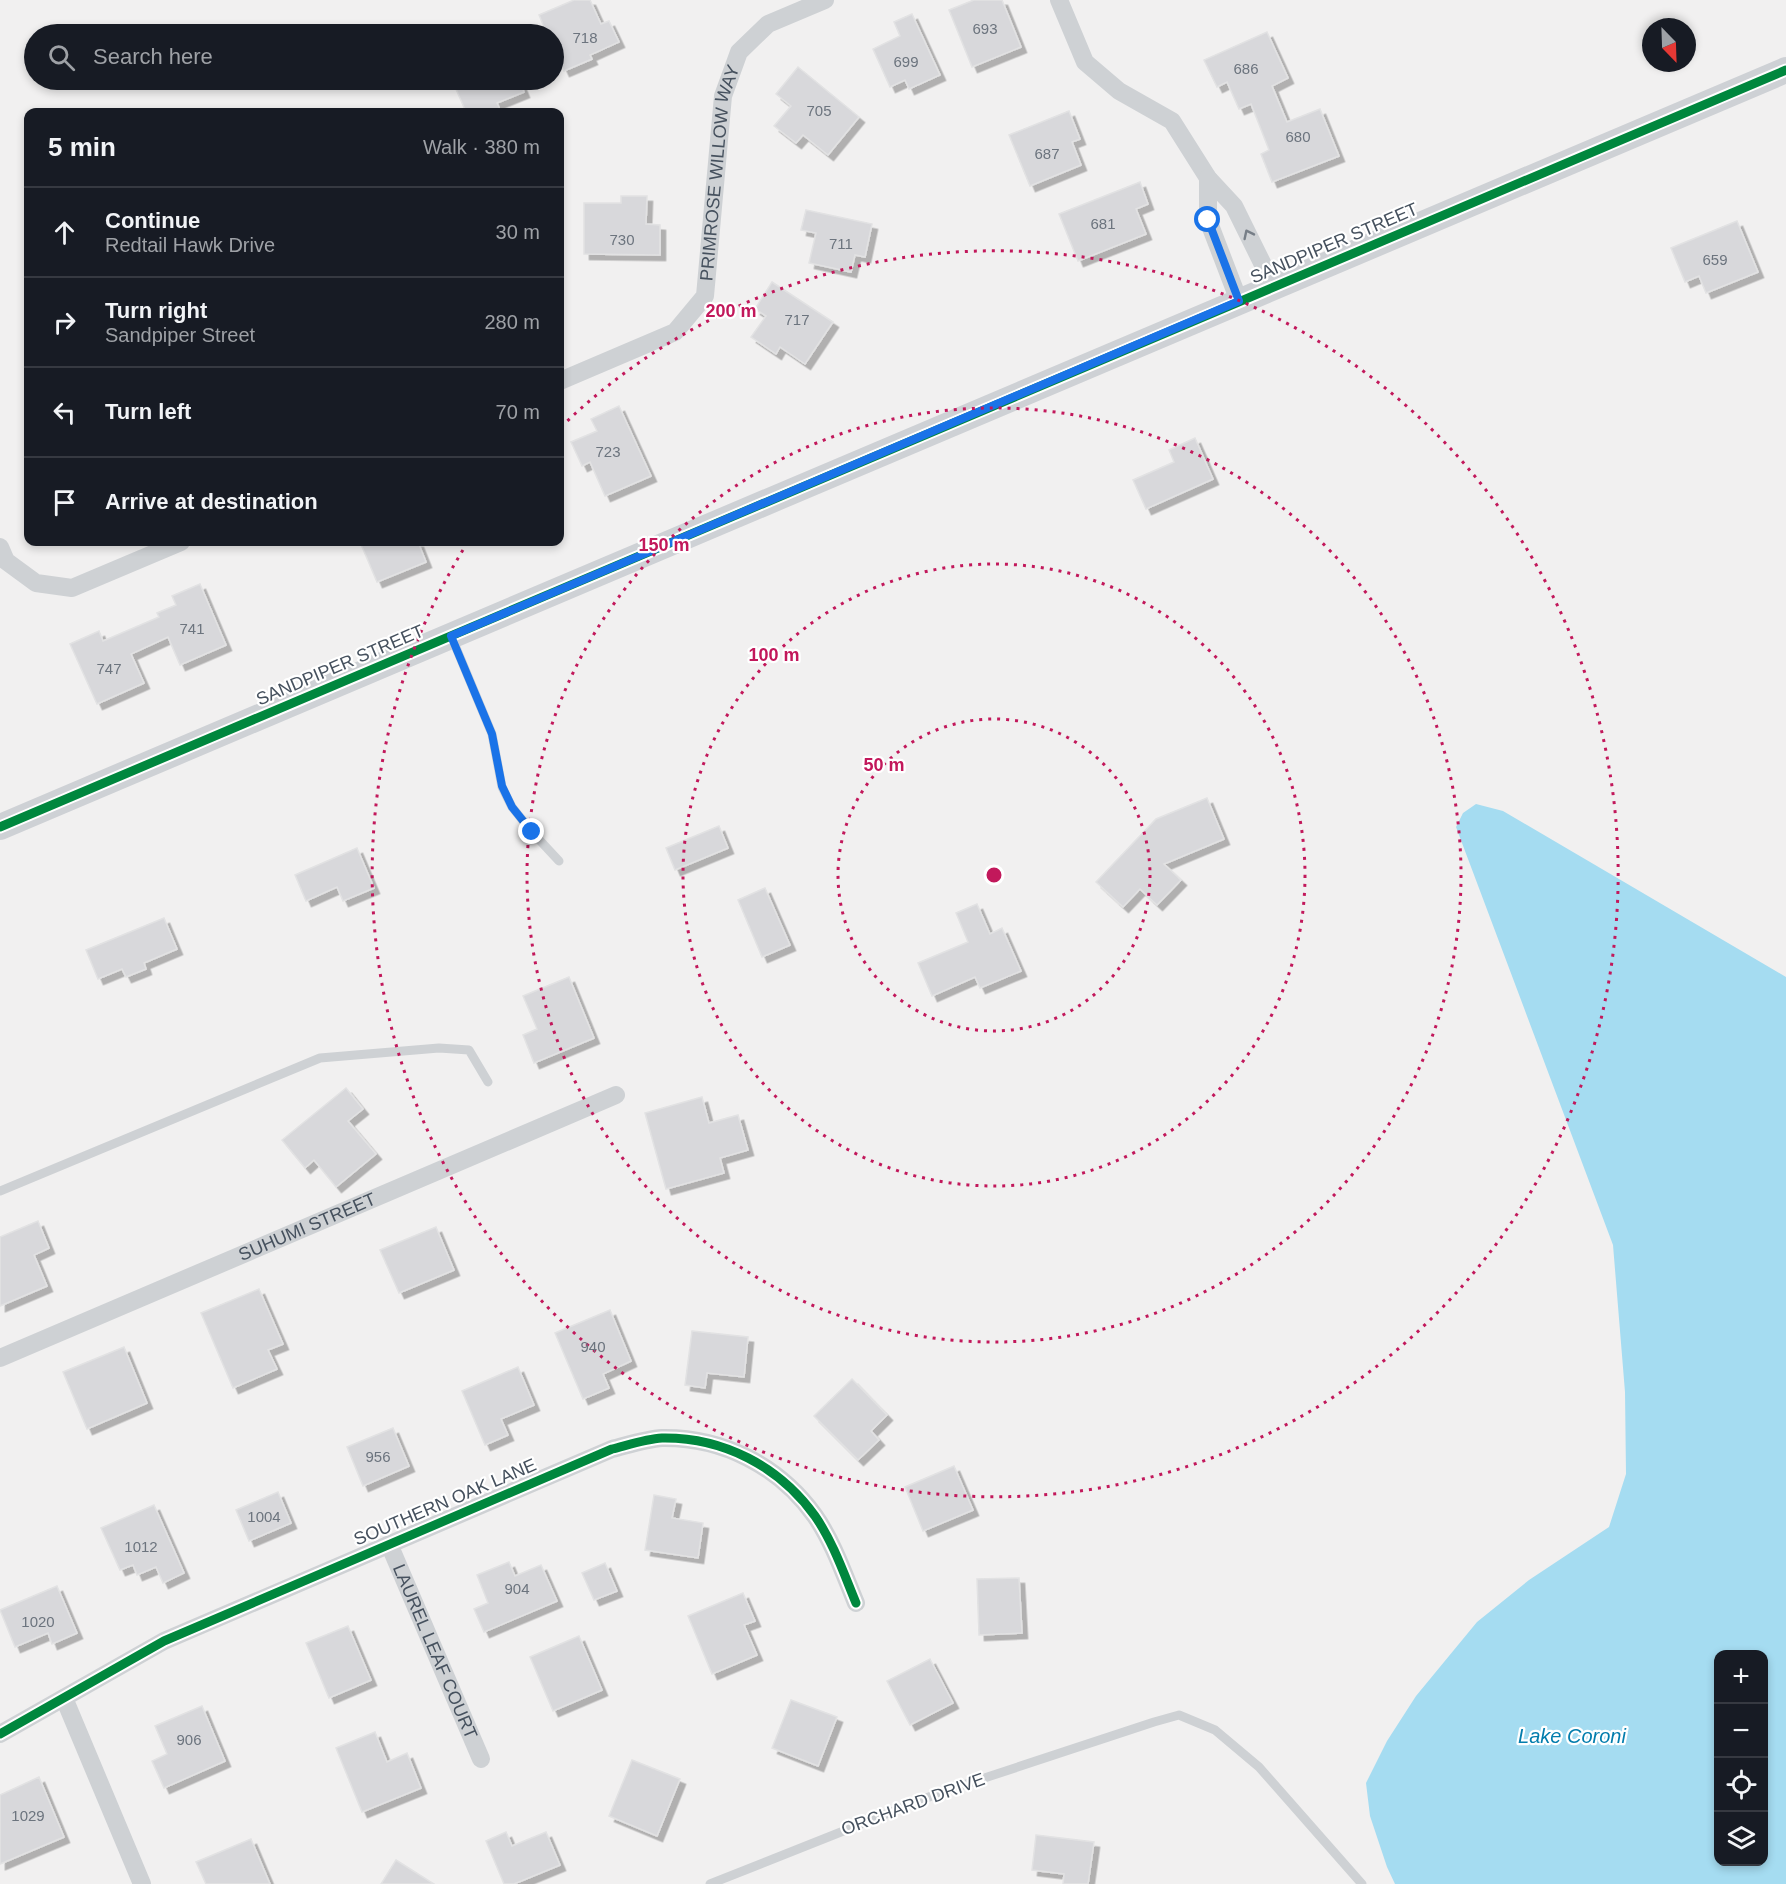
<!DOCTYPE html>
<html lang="en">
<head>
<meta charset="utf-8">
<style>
	:root { --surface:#171b24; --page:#20242c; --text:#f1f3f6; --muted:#9ea1a6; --line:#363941 }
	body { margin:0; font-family:Arial,sans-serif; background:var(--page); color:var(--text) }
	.controls { position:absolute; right:18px; bottom:18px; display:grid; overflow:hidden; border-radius:12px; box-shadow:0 3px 9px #0003 }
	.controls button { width:54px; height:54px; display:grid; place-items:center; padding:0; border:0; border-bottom:2px solid var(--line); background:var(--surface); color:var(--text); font:30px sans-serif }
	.compass { position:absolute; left:1642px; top:18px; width:54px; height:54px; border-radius:50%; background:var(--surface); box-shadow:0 3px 9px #0003; rotate:157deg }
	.stop { position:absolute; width:18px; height:18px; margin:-14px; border:4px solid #1a73e8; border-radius:50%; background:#fff }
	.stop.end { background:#1a73e8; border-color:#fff; box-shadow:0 2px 6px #0008 }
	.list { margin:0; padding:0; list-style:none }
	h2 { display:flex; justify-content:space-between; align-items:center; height:78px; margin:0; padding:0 24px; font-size:26px }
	h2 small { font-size:20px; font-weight:400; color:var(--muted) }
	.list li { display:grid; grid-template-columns:39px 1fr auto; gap:18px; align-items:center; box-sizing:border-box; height:90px; padding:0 24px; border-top:2px solid var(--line) }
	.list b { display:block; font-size:22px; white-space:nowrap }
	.list p { margin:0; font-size:20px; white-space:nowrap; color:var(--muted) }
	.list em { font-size:20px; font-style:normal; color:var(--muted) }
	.icon { flex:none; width:33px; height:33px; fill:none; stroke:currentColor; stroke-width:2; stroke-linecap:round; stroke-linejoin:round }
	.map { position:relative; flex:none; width:1786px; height:1884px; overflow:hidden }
	.search { position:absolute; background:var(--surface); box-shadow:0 3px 9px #0003; left:24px; top:24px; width:540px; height:66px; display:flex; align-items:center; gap:15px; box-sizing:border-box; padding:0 21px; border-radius:33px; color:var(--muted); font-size:22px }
	.panel { position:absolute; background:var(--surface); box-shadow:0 3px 9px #0003; left:24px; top:108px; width:540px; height:438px; border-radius:12px }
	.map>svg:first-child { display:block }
	.water { fill:#a5dcf1; fill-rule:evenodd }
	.building { fill:#d8d8db; stroke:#e2e2e3; stroke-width:1.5; filter:url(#shadow) }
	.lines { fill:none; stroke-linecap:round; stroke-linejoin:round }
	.lane { stroke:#ced1d4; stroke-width:9 }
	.street { stroke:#ced1d4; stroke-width:18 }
	.secondary { stroke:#ced1d5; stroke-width:26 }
	.cycleway-casing { stroke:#fff; stroke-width:13 }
	.cycleway { stroke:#00873e; stroke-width:9 }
	.oneway { stroke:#767e87 }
	.route { stroke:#1a73e8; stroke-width:8 }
	.ring { fill:none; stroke:#c2185b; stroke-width:3; stroke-dasharray:3 6 }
	.labels { text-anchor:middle; stroke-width:4.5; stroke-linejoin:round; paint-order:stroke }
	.number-label { font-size:15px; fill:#6c747e }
	.street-label { font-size:18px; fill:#46515e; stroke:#fff }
	.water-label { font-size:20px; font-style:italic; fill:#037dad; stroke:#fff }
	.centre { fill:#c2185b; stroke:#fff; stroke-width:3 }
	.ring-label { font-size:18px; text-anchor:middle; font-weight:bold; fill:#c2185b; stroke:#fff; stroke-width:4.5; stroke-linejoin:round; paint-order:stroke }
</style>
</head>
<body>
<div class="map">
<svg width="1786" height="1884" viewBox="0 0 1786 1884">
	<defs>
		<filter id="shadow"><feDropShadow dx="5.5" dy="5.5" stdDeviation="0" flood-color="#0004"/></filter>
	</defs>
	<rect width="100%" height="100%" fill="#f1f0f0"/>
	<path class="water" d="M1476,804L1503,811L1786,977V1884H1395L1387,1867L1370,1816L1366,1783L1387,1741L1416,1696L1477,1622L1529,1580L1609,1527L1626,1474L1625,1392L1613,1245L1456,827L1463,813ZM1718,1654H1764V1862H1718Z"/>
	<g class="building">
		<path d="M574,0H590L601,24L609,21L619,42L590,55L592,59L564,71L554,48V34H547L539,15Z"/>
		<path d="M974,0H1002L1021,47L972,67L949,10Z"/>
		<path d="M912,14L940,75L909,89L905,80L890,87L873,49L900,36L894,22Z"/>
		<path d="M1267,32L1288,78L1272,86L1287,122L1320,109L1339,156L1272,182L1261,154L1269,150L1251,104L1239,109L1227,82L1217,87L1204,60Z"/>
		<path d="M798,67L859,117L828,155L803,135L796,143L774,126L791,106L776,94Z"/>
		<path d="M452,80H519L524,92L497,103L501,112H466Z"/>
		<path d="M1069,111L1080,139L1072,142L1081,165L1030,186L1009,135Z"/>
		<path d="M1140,182L1148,204L1136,209L1146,234L1078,261L1059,214Z"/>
		<path d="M621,196H647L646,224L660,225V255L584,254V203H621Z"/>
		<path d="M806,210L872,224L865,257L855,255L851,272L809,263L816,233L801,230Z"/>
		<path d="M1737,221L1758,272L1706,293L1699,276L1685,282L1671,248Z"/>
		<path d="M772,282L833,322L805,364L780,347L776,354L751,337L766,316L755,309Z"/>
		<path d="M619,406L651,476L605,496L590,462L582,466L571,442L597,431L591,419Z"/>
		<path d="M1195,438L1213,479L1146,509L1133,480L1174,462L1169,450Z"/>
		<path d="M360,542H418L426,562L377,582Z"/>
		<path d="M200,584L226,645L180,665L168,637L131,654L144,683L97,704L70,644L99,631L103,641L159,617L157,613L176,605L172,596Z"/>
		<path d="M1207,798L1224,839L1164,864L1181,880L1157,905L1140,889L1123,907L1096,882L1156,819Z"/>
		<path d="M719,826L728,848L675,870L666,848Z"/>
		<path d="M357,848L374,888L343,901L337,887L306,901L295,875Z"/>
		<path d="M765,888L790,945L762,957L738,900Z"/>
		<path d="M977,904L990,934L1002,928L1021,971L980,988L975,977L932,996L918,963L968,942L956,913Z"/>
		<path d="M164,918L177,949L144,963L146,969L126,977L122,969L98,979L86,950Z"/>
		<path d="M569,977L594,1038L534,1063L523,1035L537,1029L523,996Z"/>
		<path d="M346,1088L363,1109L348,1121L376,1154L336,1187L314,1160L305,1168L282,1140Z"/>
		<path d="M702,1097L709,1123L738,1115L748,1150L720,1158L724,1173L666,1189L645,1113Z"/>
		<path d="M38,1221L49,1248L34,1255L47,1286L0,1306V1237Z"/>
		<path d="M436,1227L454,1270L399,1293L380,1250Z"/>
		<path d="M259,1289L283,1344L268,1350L277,1369L233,1388L201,1313Z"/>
		<path d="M610,1310L631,1361L603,1374L609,1388L583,1399L555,1333Z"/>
		<path d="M692,1331L748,1337L744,1377L707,1373L705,1388L685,1385Z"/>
		<path d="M124,1347L147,1403L87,1429L63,1372Z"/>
		<path d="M518,1367L534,1405L501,1419L508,1435L485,1445L462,1391Z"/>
		<path d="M852,1379L887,1415L871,1431L879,1440L858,1460L814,1416Z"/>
		<path d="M393,1428L409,1466L363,1486L347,1447Z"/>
		<path d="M954,1466L973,1510L923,1531L905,1487Z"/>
		<path d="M278,1492L291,1523L249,1541L236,1510Z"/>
		<path d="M654,1495L676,1499L672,1518L703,1523L698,1558L645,1550Z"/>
		<path d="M154,1505L184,1573L163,1583L156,1567L137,1575L133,1565L120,1570L101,1528Z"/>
		<path d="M509,1562L515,1576L541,1565L557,1601L484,1632L474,1609L488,1603L477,1575Z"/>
		<path d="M605,1563L617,1591L594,1600L582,1573Z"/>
		<path d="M1019,1578L1022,1633L979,1635L977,1579Z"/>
		<path d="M57,1586L77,1633L52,1644L48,1633L15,1647L0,1610Z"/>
		<path d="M743,1593L755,1621L744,1625L757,1655L712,1674L688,1616Z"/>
		<path d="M348,1626L371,1680L329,1698L306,1643Z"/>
		<path d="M579,1636L602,1690L553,1711L530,1657Z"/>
		<path d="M930,1659L953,1703L910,1725L887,1681Z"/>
		<path d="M791,1700L837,1717L818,1766L772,1748Z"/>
		<path d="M202,1706L225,1761L164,1788L152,1761L167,1754L155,1726Z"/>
		<path d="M375,1732L387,1762L407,1753L421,1788L362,1812L336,1748Z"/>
		<path d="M632,1760L680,1779L657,1836L609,1816Z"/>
		<path d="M39,1777L64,1837L0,1864V1795Z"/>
		<path d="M506,1832L512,1846L546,1832L560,1865L514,1884H504L486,1841Z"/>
		<path d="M1036,1835L1094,1842L1088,1884H1063L1064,1874L1032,1870Z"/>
		<path d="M251,1839L270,1884H206L196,1862Z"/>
		<path d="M396,1860L434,1884H381Z"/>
	</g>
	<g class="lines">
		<g class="lane">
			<path d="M452,638L492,734L502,787L512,807L532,832L559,861"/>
			<path d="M0,1191L320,1058L439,1048L469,1050L488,1082"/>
			<path d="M710,1884L939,1793L1154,1722L1179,1715L1215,1730L1259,1767L1362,1884"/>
		</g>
		<g class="street">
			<path d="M1059,0L1085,62L1119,91L1172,121L1208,178L1234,206L1274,287"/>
			<path d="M1208,178V220L1239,301"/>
			<path id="s1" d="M560,381L675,332L705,296L723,96L739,52L768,24L825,0"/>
			<path d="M0,547L6,561L36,583L72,588L181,542"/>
			<path id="s2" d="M0,1358L616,1095"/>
			<path id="s3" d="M389,1544L481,1759"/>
			<path d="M64,1698L142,1884"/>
			<path d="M0,1734L164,1641L612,1449C628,1445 646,1439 662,1438C723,1437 779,1466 815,1516C833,1542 844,1574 856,1603"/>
		</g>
		<path class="secondary" d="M0,827L1786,70"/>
		<defs>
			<g id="cycleway">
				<path d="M0,827L1786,70"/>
				<path d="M0,1734L164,1641L612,1449C628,1445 646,1439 662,1438C723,1437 779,1466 815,1516C833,1542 844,1574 856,1603"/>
			</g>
		</defs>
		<use href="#cycleway" class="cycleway-casing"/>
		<use href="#cycleway" class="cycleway"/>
	</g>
	<defs><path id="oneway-chevron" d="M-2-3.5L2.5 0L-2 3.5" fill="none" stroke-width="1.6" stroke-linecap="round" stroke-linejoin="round" transform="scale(1.5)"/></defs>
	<use class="oneway" href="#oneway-chevron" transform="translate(1248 234) rotate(-116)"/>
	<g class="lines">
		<path class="route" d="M532,832L512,807L502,786L492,734L451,636L1239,301L1208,220"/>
	</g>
	<g class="ring">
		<circle cx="994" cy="875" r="156"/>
		<circle cx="994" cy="875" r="311"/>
		<circle cx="994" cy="875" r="467"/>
		<path d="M561 427A623 623 0 1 1 466 545"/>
	</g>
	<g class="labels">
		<g class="number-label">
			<text x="985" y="34">693</text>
			<text x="585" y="43">718</text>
			<text x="906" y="67">699</text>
			<text x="1246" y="74">686</text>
			<text x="819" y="116">705</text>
			<text x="1298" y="142">680</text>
			<text x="1047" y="159">687</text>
			<text x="1103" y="229">681</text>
			<text x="622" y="245">730</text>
			<text x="841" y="249">711</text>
			<text x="1715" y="265">659</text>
			<text x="797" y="325">717</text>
			<text x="608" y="457">723</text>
			<text x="192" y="634">741</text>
			<text x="109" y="674">747</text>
			<text x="593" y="1352">940</text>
			<text x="378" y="1462">956</text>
			<text x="264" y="1522">1004</text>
			<text x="141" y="1552">1012</text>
			<text x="517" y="1594">904</text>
			<text x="38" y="1627">1020</text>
			<text x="189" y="1745">906</text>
			<text x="28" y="1821">1029</text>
		</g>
		<g class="street-label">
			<text dy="6" stroke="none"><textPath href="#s1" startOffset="296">PRIMROSE WILLOW WAY</textPath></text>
			<text transform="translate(1334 243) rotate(-23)" y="6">SANDPIPER STREET</text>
			<text transform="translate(340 665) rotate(-23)" y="6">SANDPIPER STREET</text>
			<text dy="6" stroke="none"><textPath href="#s2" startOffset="334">SUHUMI STREET</textPath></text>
			<text transform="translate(445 1502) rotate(-23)" y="6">SOUTHERN OAK LANE</text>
			<text dy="6" stroke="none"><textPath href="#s3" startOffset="117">LAUREL LEAF COURT</textPath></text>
			<text transform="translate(913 1804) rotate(-20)" y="6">ORCHARD DRIVE</text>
		</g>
		<g class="water-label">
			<text x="1572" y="1743">Lake Coroni</text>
		</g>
	</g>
	<circle cx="994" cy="875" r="9" class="centre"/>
	<g class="ring-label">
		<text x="731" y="317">200 m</text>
		<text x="664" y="551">150 m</text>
		<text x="774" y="661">100 m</text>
		<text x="884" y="771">50 m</text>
	</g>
</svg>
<div class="controls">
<button>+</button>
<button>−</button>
<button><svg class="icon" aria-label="locate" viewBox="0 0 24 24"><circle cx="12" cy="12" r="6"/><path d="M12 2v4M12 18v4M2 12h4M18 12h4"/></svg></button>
<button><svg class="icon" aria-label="layers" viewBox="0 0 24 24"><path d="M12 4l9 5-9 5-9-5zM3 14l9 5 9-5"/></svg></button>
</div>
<svg class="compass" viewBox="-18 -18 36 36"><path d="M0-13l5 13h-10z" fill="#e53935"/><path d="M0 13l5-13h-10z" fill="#9ea1a6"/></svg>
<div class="stop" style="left:1208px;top:220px"></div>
<div class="stop end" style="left:532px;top:832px"></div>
<div class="search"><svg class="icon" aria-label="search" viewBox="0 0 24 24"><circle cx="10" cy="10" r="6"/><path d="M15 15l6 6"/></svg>Search here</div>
<section class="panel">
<h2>5 min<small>Walk · 380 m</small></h2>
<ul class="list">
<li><svg class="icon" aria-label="ahead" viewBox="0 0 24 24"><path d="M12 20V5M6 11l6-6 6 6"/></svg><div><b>Continue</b><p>Redtail Hawk Drive</p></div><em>30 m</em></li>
<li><svg class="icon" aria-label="right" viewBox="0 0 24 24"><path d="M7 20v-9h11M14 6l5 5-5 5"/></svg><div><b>Turn right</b><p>Sandpiper Street</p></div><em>280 m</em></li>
<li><svg class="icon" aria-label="left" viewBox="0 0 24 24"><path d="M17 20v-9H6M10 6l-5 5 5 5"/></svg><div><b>Turn left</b></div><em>70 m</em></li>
<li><svg class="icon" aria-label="arrive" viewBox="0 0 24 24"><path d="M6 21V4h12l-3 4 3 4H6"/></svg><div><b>Arrive at destination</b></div></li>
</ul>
</section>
</div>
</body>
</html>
